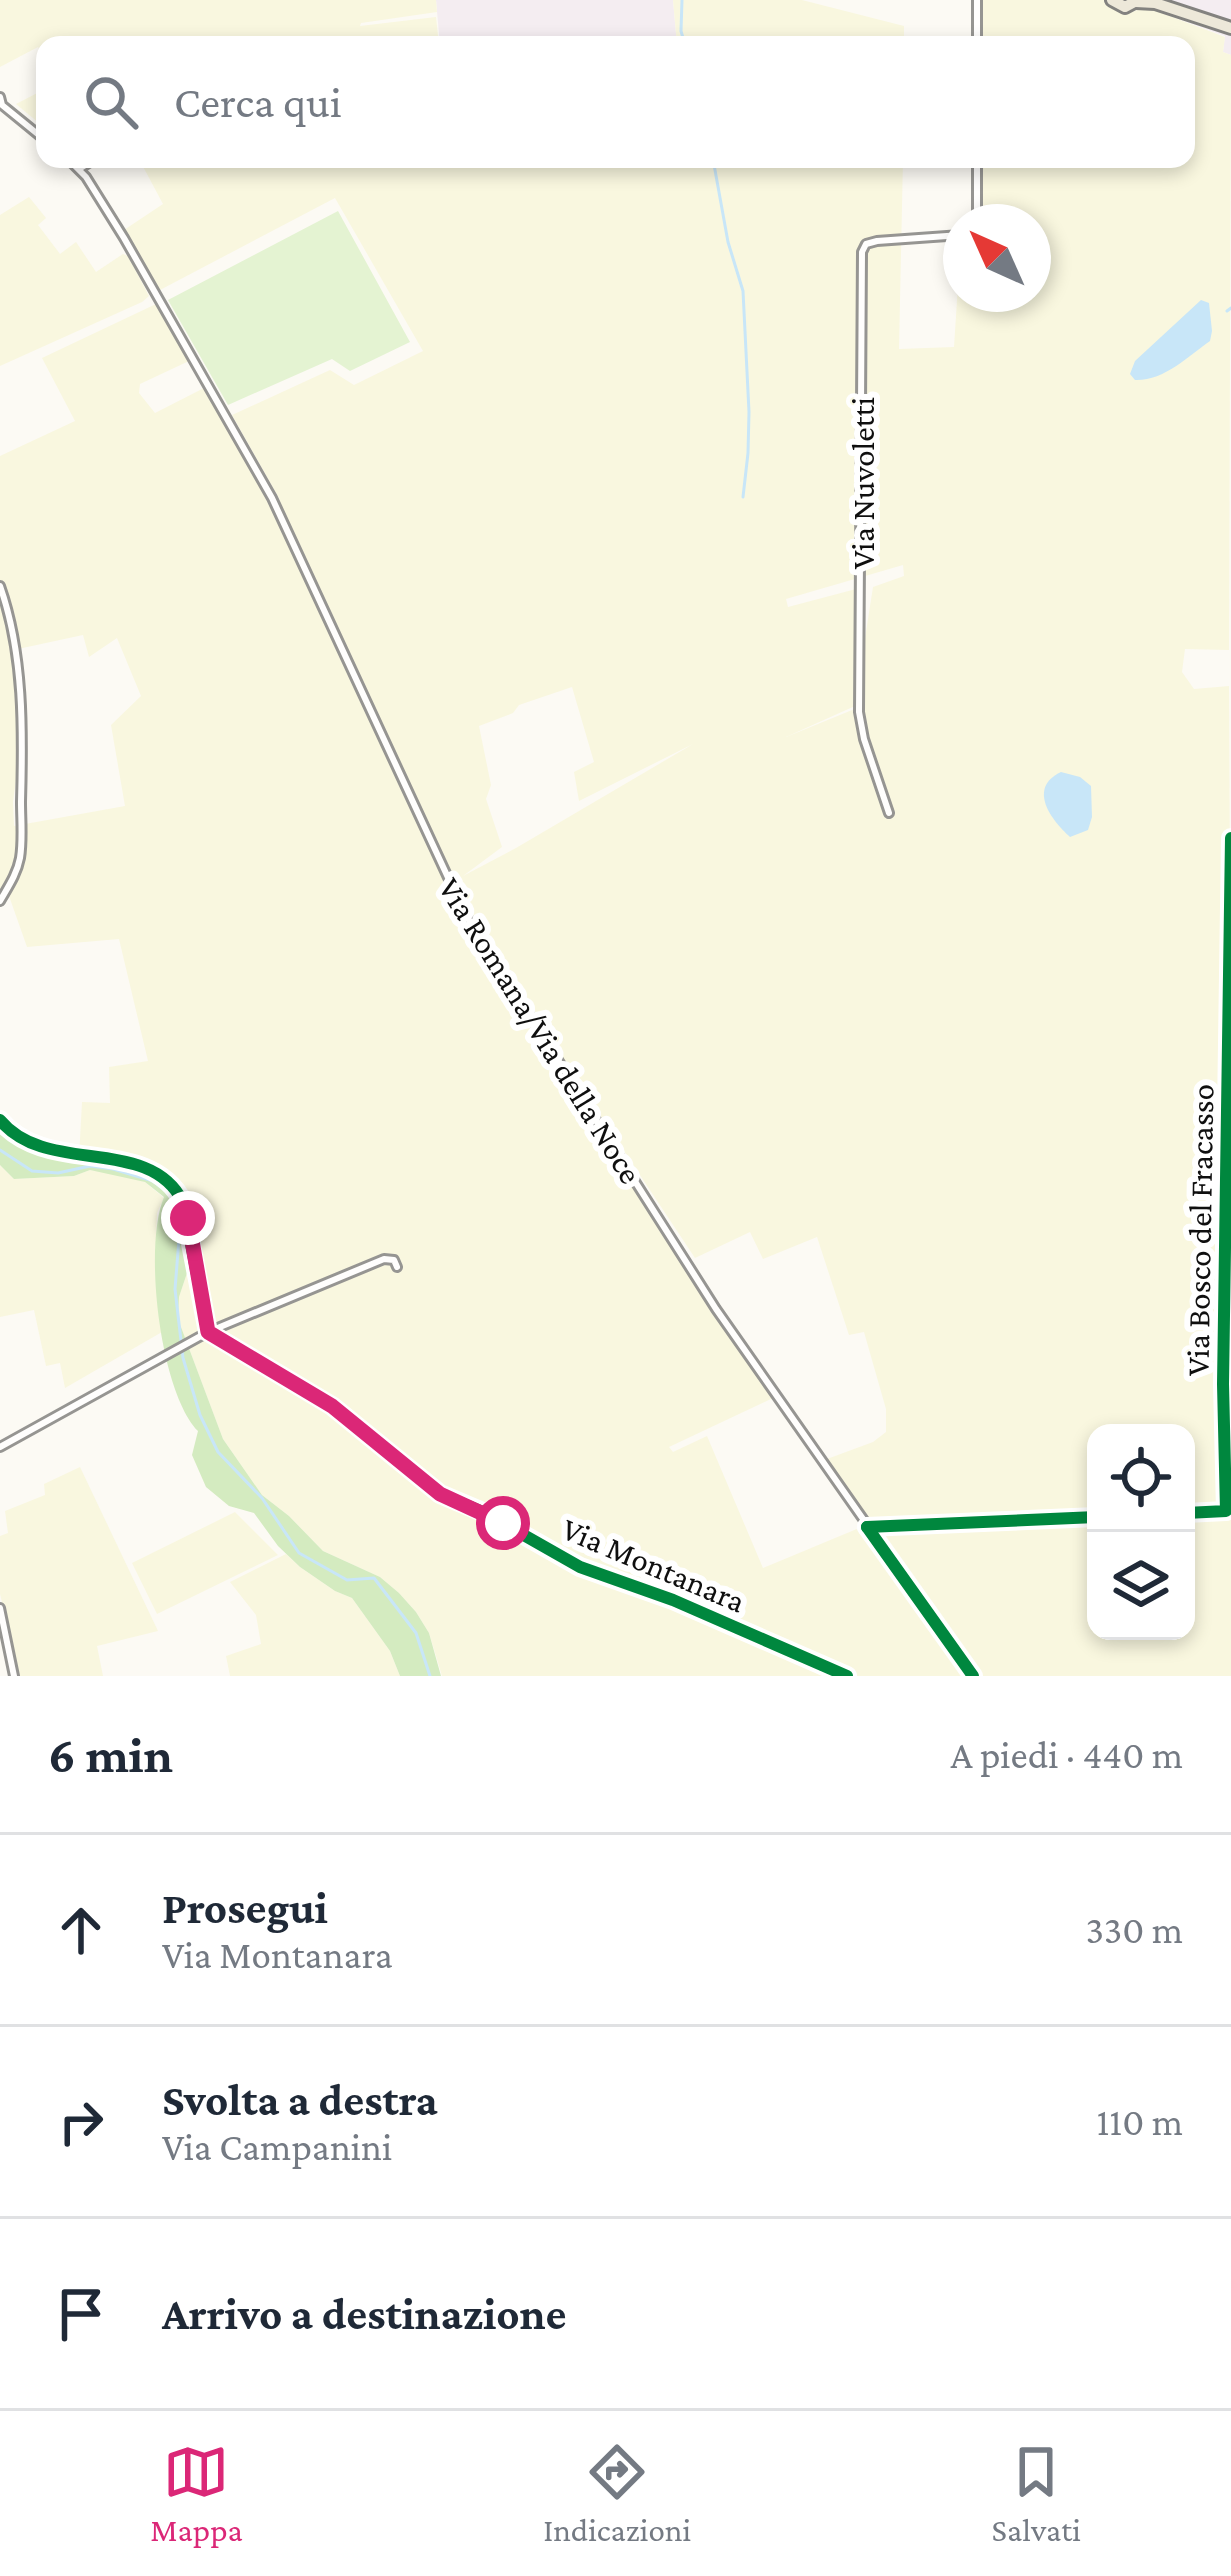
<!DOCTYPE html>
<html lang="it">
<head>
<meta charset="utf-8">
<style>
	:root { --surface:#fff; --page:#f2f2f3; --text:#1f2937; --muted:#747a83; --line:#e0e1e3; --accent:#db2777 }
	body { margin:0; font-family:"Crimson Pro",serif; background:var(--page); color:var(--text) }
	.controls { position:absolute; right:36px; bottom:36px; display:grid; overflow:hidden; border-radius:24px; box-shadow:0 6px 18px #0003 }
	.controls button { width:108px; height:108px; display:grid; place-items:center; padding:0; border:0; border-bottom:3px solid var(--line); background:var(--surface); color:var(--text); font:60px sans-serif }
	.compass { position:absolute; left:943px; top:204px; width:108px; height:108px; border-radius:50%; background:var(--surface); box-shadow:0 6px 18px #0003; rotate:315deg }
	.stop { position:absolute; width:36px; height:36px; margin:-27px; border:9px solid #db2777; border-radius:50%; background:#fff }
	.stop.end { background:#db2777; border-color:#fff; box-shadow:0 3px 12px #0008 }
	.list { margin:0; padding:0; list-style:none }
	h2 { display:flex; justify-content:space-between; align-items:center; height:156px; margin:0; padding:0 48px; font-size:51px }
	h2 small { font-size:39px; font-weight:400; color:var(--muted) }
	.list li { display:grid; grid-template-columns:78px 1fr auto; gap:36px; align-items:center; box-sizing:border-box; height:192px; padding:0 48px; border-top:3px solid var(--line) }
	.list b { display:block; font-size:45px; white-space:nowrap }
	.list p { margin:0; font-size:39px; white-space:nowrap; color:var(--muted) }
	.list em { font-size:39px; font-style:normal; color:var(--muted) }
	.icon { flex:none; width:66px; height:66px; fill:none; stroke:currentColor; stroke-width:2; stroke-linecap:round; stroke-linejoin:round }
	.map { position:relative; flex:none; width:1231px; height:1676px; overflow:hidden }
	.search { position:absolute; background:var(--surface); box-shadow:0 6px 18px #0003; left:36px; right:36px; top:36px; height:132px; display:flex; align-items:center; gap:30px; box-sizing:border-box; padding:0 42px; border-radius:24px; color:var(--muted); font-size:45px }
	.sheet { height:732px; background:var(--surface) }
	nav { display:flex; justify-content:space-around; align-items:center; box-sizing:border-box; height:168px; border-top:3px solid var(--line); background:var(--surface); font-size:33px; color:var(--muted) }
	nav a { display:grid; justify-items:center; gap:6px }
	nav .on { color:var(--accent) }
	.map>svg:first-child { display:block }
	.industrial { fill:#f4edf1 }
	.farmland { fill:#f9f7df; fill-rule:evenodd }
	.green { fill:#e4f3d2 }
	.forest { fill:#d4ebc0 }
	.water { fill:#c8e6f8 }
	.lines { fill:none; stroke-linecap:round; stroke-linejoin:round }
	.stream { stroke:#c8e6f8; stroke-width:3 }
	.minor-casing { stroke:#969592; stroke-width:12 }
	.primary-casing { stroke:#83827f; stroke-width:16 }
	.minor { stroke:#fffefd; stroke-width:6 }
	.primary { stroke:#ede8d9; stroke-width:10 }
	.cycleway-casing { stroke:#fff; stroke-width:20 }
	.cycleway { stroke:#00873e; stroke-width:12 }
	.route { stroke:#db2777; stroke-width:15 }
	.labels { text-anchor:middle; stroke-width:12; stroke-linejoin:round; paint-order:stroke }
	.street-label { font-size:33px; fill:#0f0f0f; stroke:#fff }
</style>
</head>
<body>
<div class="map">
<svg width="1231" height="1676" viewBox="0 0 1231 1676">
	<rect width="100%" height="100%" fill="#fcfaf4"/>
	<g class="industrial">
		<path d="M436,0H673L677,45H440Z"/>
		<path d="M1126,0H1231V55L1223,52L1225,36Z"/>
	</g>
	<g class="farmland">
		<path d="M0,0H436L437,12L361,23L360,26L436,17L439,45H45V58L38,47L0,67Z"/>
		<path d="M673,0H802L904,26V45H677Z"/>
		<path d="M980,0H1109L1117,11L1126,14L1146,7L1225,37L1223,52L1231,55L1229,650L1185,649L1182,672L1194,689L1229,686L1231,1091L1226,1386H1231V1676H442L429,1633L416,1612L399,1593L380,1577L323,1551L289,1516L262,1495L223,1439L178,1319L179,1297L190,1264L168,1180L79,1158L82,1102L110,1103L109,1067L148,1061L119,939L27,947L9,896L0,893V456L75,421L42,358L156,304L189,361L140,384L139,393L155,413L204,388L272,504L280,500L232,415L330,370L354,385L423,351L335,198L160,290L124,230L163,204L139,159H903L899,349L954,347L961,238V294H1033V222H978L979,159H1186V45H979ZM903,565L904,576L873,587L863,651L862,706L786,737L855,706L856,589L788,607L786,599ZM83,635L89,657L117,638L141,696L111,725L125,806L14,826L13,802L23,728L18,649ZM572,687L594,762L574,772L579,801L693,744L516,848L463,876L502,847L486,799L491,785L479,726L513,713L519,705ZM620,1145L695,1258L750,1232L763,1259L817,1237L849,1335L864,1332L886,1409V1432L873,1442L827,1459L868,1518L864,1526L763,1568L707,1436L673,1452L669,1447L773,1398L756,1367L614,1149ZM1096,1433H1186V1631H1096Z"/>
		<path d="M45,89V128L16,104Z"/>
		<path d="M29,197L46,218L38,225L60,254L76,242L96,272L123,254L128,256L149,296L142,302L0,366V215Z"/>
		<path d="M0,1165L14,1179L74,1176L90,1170L113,1173L145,1182L164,1198L157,1213L155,1269L162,1332L65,1388L60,1363L46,1366L34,1310L0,1317Z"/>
		<path d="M80,1467L158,1631L97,1646L103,1676H20L0,1594V1536L8,1533L5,1511L45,1495L44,1484Z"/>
		<path d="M235,1512L278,1555L157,1614L132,1563Z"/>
		<path d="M286,1554L300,1567L335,1591L352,1598L390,1651L400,1676H230L226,1656L261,1644L256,1615L230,1582Z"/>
	</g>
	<path class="green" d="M338,211L410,342L350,371L332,359L228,405L168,300Z"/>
	<path class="forest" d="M0,1125L79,1158L117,1160L168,1180L185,1202L190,1236V1264L179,1297L178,1319L223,1439L262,1495L289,1516L323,1551L380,1577L399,1593L416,1612L429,1633L441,1676H400L390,1651L352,1598L335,1591L300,1567L278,1546L254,1513L229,1506L206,1487L192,1455L198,1431C160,1392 143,1247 164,1197L145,1182L90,1170L74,1176L14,1179L0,1165Z"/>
	<g class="water">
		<path d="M1201,300L1209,303L1212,331L1210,341C1187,357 1164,381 1135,380L1130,374L1135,361Z"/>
		<path d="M1061,772L1080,777L1091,786L1092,817L1088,830L1070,837C1051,820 1027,788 1061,772Z"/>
	</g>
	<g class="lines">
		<g class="stream">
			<path d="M682,0L681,31L685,45"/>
			<path d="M713,159L728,242L743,291L749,412L748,453L743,497"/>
			<path d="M1227,311L1231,308"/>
			<path d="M0,1150L32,1171L58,1173L90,1166L113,1169L153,1181L166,1191L173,1201L180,1227L175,1289L183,1358L200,1415L218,1452L262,1498L299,1553L347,1580L374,1578L416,1633L430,1676"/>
		</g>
		<defs>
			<g id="minor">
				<path d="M977,0V45"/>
				<path d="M0,97L2,105L45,140"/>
				<path d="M68,159L86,177L124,238L272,498L464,912L716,1309L973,1676"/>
				<path d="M977,159V222"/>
				<path d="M79,169L95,159"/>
				<path d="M0,586C24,654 23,731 21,802C21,820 23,840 20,858C17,874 8,887 0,901"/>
				<path d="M889,813L864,739L859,712L862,252L866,244L877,241L961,235"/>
				<path d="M0,1120C33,1159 93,1156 138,1165C153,1170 168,1178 177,1191C193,1213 202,1301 208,1332"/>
				<path d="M208,1332L332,1406L440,1494L485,1513L580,1567L673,1600L847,1676"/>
				<path d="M0,1447L208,1332L384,1259L394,1260L397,1267"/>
				<path d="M1186,1513L1226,1511L1223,1384L1231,838"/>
				<path d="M867,1527L1096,1517"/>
				<path d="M0,1608L14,1676"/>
			</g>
			<g id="primary">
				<path d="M1112,0L1125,7L1138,0"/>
				<path d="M1136,2L1155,3L1231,28"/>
			</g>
		</defs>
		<use href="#minor" class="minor-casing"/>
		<use href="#primary" class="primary-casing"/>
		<use href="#minor" class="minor"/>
		<use href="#primary" class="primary"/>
		<defs>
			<g id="cycleway">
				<path d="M0,1120C47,1177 149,1134 183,1202L208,1332L332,1406L440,1494L485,1513L580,1567L673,1600L847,1676"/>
				<path d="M1186,1513L1226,1511L1223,1384L1231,838"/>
				<path d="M867,1527L1096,1517"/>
				<path d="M867,1527L973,1676"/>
			</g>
		</defs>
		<use href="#cycleway" class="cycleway-casing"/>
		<use href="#cycleway" class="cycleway"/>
	</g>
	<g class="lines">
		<path class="route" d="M188,1218L208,1332L332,1406L440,1494L503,1523"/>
	</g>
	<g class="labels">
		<g class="street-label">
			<text transform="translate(862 483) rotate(-90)" y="12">Via Nuvoletti</text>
			<text transform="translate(541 1030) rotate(58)" y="12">Via Romana/Via della Noce</text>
			<text transform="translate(1199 1230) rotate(-89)" y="12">Via Bosco del Fracasso</text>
			<text transform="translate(654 1564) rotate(23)" y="12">Via Montanara</text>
		</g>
	</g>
</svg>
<div class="controls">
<button><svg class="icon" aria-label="locate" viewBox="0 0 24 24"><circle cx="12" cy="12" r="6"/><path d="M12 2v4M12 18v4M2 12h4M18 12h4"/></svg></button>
<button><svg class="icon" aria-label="layers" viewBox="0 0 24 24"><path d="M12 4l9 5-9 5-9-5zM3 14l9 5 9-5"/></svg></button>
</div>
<svg class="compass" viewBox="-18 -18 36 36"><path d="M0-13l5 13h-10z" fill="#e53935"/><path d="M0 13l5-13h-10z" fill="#747a83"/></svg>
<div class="stop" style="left:503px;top:1523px"></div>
<div class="stop end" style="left:188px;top:1218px"></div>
<div class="search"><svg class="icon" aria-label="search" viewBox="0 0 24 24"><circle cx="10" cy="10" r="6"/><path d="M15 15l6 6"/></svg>Cerca qui</div>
</div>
<section class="sheet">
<h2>6 min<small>A piedi · 440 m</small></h2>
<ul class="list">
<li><svg class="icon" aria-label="ahead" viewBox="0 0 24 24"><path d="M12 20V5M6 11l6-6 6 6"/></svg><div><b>Prosegui</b><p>Via Montanara</p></div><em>330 m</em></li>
<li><svg class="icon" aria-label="right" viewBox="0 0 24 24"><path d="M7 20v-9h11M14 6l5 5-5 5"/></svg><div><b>Svolta a destra</b><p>Via Campanini</p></div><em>110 m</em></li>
<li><svg class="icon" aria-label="arrive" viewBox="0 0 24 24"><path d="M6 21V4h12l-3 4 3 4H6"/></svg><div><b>Arrivo a destinazione</b></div></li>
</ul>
</section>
<nav>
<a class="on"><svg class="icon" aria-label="map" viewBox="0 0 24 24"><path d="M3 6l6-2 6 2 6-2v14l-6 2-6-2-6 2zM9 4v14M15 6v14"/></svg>Mappa</a>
<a><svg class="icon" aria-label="directions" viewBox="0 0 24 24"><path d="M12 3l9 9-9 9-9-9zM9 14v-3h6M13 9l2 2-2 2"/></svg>Indicazioni</a>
<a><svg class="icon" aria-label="saved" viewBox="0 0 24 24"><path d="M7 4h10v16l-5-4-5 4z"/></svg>Salvati</a>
</nav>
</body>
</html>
